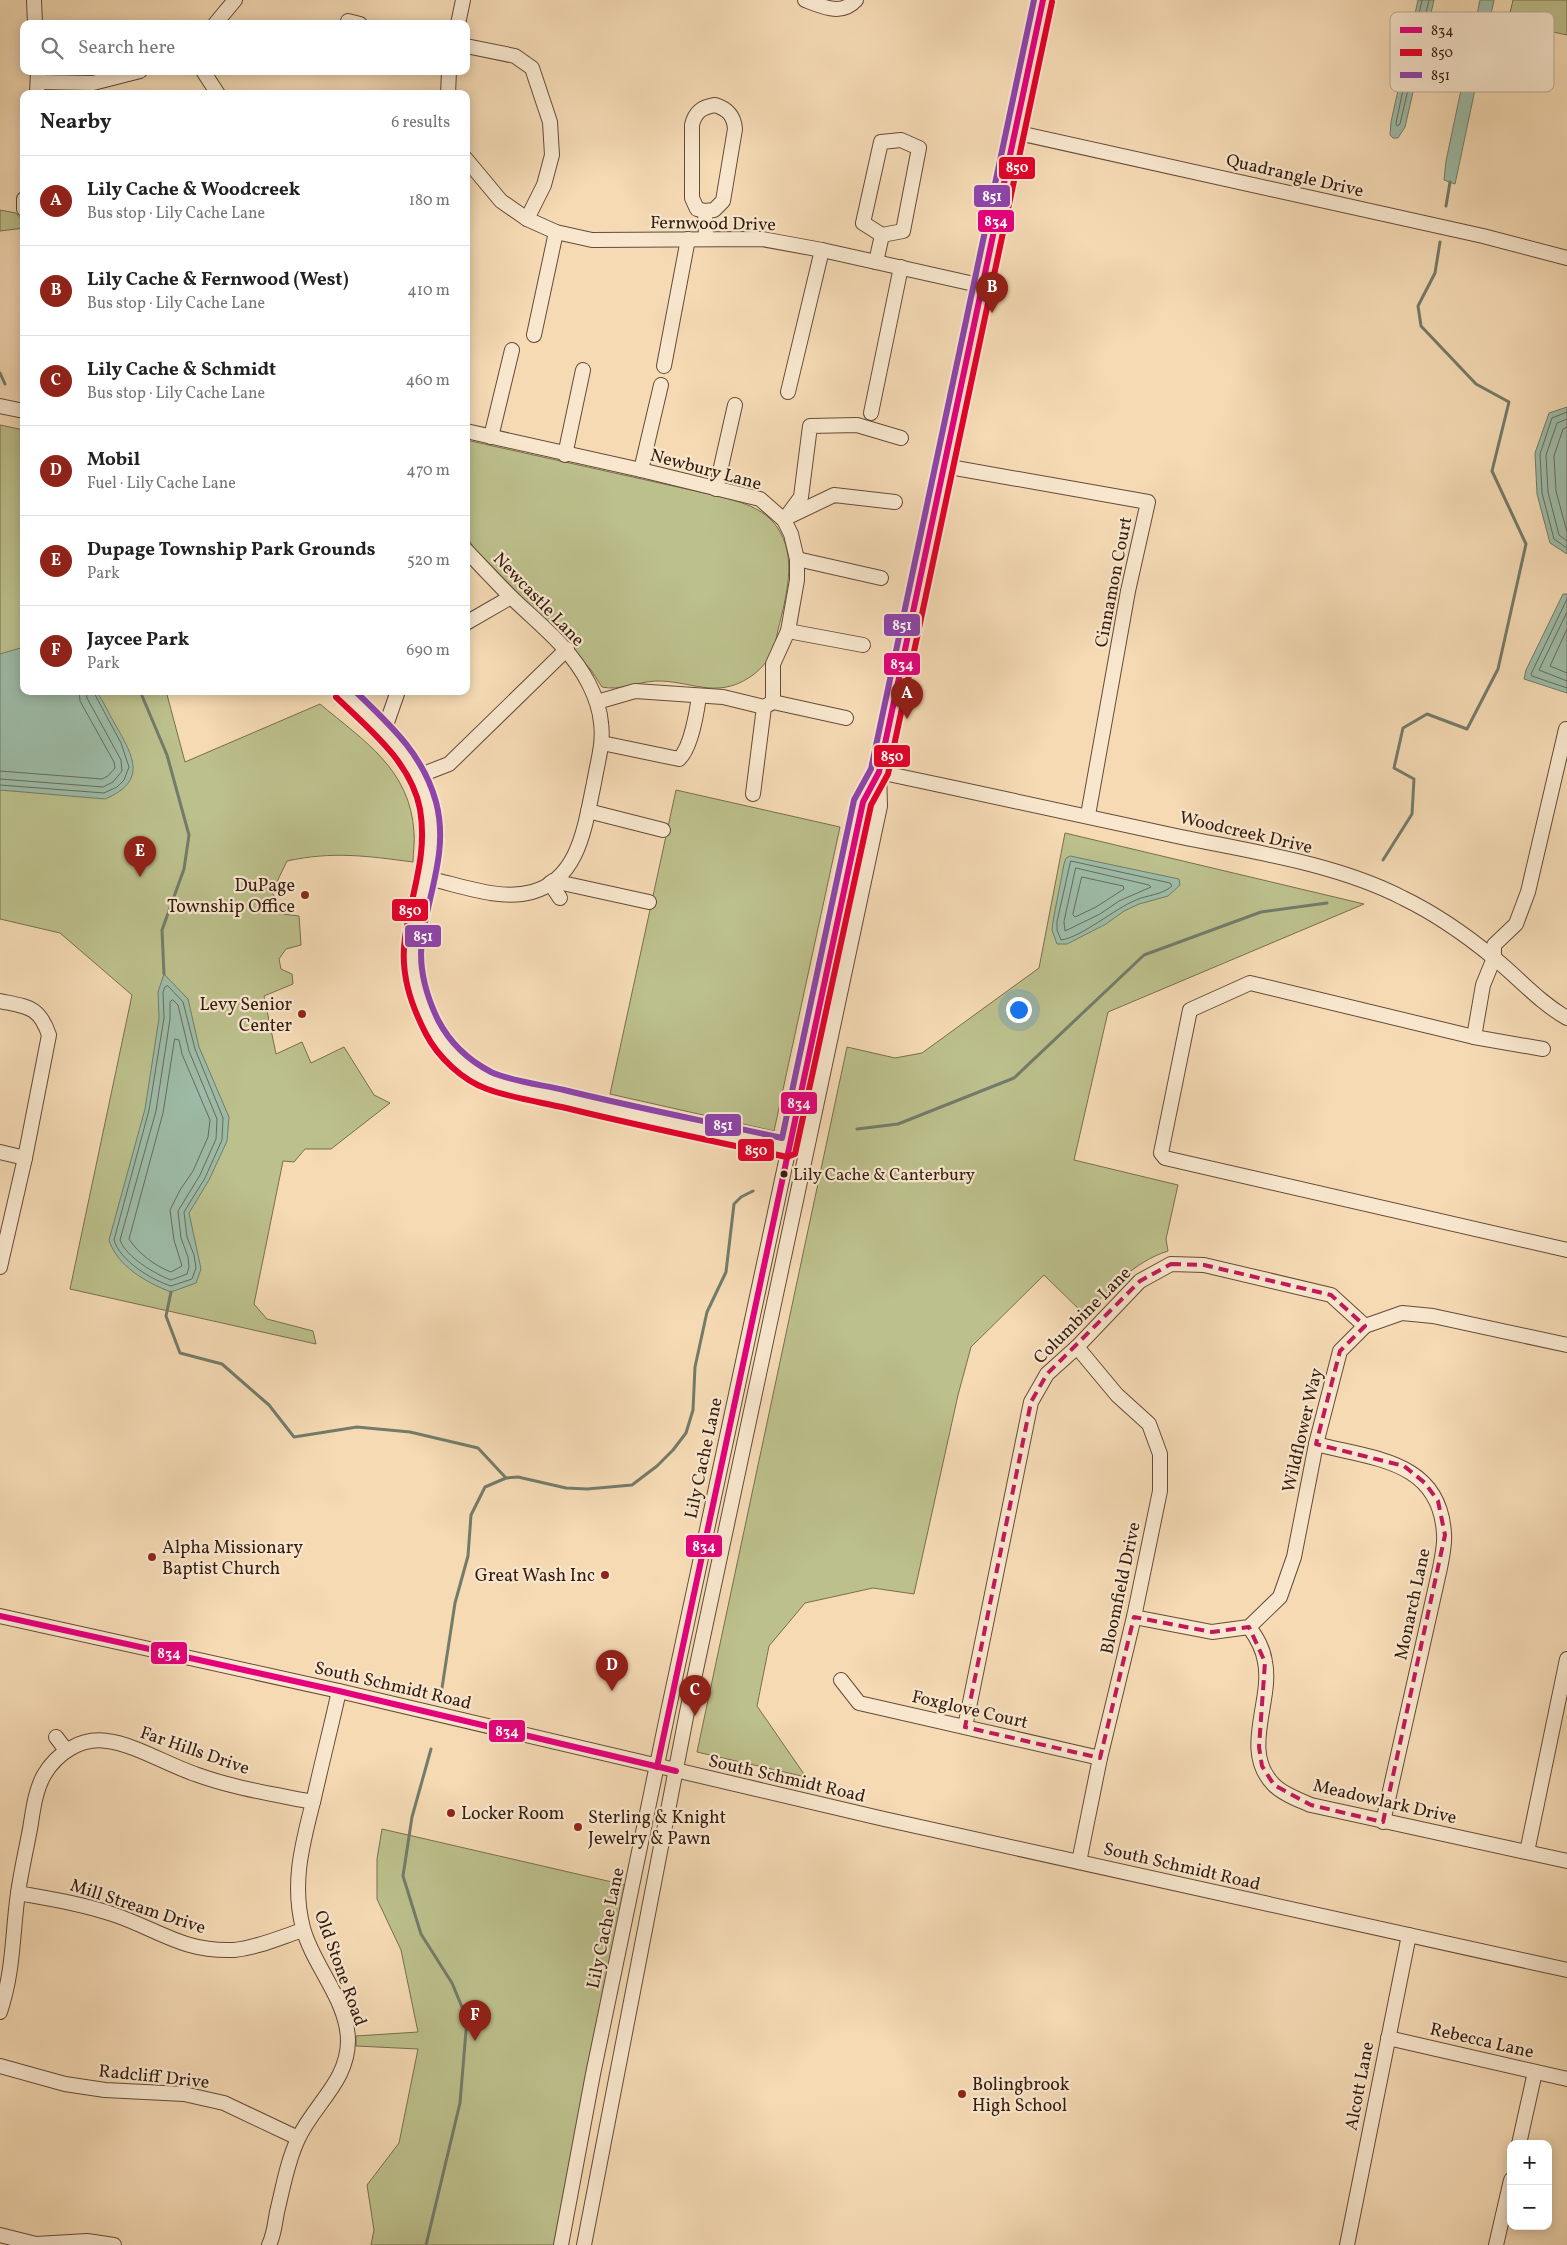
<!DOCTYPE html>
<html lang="en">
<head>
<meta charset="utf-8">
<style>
	:root { --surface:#fff; --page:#f2f2f2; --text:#222; --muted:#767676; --line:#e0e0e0; --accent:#8f2418 }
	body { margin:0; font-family:Vollkorn,serif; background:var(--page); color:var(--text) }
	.controls { position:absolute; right:15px; bottom:15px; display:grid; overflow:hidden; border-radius:10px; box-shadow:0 2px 12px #0003 }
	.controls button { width:45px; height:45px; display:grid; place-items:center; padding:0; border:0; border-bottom:1px solid var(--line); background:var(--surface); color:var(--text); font:25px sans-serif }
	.you { position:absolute; left:1018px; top:1009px; width:18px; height:18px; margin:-12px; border:4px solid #fff; border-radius:50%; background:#1a73e8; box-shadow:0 0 0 8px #1a73e833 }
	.badge { display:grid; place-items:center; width:32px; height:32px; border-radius:50%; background:var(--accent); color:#fff; font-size:16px; font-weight:700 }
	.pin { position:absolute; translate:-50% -41px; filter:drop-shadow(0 1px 2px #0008) }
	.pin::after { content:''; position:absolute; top:26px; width:18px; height:15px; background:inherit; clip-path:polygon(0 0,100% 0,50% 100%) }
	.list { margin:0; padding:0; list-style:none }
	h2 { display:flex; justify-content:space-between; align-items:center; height:65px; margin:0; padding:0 20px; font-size:21px }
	h2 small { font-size:16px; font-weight:400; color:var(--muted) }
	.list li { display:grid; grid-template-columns:32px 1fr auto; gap:15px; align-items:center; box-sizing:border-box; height:90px; padding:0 20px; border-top:1px solid var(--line) }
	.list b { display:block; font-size:19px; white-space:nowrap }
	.list p { margin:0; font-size:16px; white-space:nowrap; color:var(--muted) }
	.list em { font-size:16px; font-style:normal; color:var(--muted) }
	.icon { flex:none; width:28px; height:28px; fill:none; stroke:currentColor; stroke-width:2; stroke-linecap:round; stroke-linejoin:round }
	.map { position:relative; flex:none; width:1567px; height:2245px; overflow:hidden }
	.search { position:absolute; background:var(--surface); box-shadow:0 2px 12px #0003; left:20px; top:20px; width:450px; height:55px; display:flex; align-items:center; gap:12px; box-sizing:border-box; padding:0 18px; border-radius:10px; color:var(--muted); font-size:19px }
	.panel { position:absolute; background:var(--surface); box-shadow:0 2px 12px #0003; left:20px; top:90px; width:450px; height:605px; border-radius:10px }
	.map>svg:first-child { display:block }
	.green { fill:#bcc08c; stroke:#786e4e }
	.water { fill:#9dbba7; stroke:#737b6a }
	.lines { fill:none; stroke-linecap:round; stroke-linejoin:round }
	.shore { stroke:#686b5b; stroke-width:1 }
	.stream { stroke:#737b6a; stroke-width:3 }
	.minor-casing { stroke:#644b38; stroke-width:16 }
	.minor { stroke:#f8e7ce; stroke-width:14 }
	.bus-1-casing { stroke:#f8e7ce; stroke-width:10 }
	.bus-2-casing { stroke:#f8e7ce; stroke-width:10 }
	.bus-3-casing { stroke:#f8e7ce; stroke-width:10 }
	.bus-1 { stroke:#e5007d; stroke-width:6 }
	.bus-2 { stroke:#e4002b; stroke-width:6 }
	.bus-3 { stroke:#8e44ad; stroke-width:6 }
	.marked { fill:none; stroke:#c2185b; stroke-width:4; stroke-dasharray:10 6; stroke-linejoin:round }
	.poi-dot { fill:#8f2418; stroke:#f8e7ce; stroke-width:2 }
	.bus-dot { fill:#341b0f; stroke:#f8e7ce; stroke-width:2 }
	.labels { text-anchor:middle; stroke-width:4.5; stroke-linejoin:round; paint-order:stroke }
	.bus-label { font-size:17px; fill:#341b0f; stroke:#f8e7ce; text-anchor:start }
	.street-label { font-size:18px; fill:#341b0f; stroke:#f8e7ce }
	.poi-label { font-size:18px; fill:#341b0f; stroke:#f8e7ce; text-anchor:start }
	.key { fill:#f8e7ce; stroke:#bdaa95; stroke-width:1 }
	.key-label { font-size:14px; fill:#341b0f }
	.line-badge { stroke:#f8e7ce; stroke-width:2 }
	.badge-label { font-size:14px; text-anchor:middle; font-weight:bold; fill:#fff }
</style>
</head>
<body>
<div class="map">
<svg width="1567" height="2245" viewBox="0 0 1567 2245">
	<rect width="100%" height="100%" fill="#f5dab4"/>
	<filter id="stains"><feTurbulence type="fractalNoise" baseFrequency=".004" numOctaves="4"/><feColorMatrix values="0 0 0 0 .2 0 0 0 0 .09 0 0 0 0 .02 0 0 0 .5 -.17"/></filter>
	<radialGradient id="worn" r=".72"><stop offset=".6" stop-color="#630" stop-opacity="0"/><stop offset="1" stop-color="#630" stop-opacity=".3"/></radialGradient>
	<g class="green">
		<path d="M1513,0H1567V35L1508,22Z"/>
		<path d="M0,210L16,213L24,223V228L0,231Z"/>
		<path d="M0,425L24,430V691H166L185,762L320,704C364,741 410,769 414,832C415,842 413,852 413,862C367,856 333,851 287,861L272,892L283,914L299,916L301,945L286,949L279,959L281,969L292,974L293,984L264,996L276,1054L302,1042L311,1063L344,1047L374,1095L390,1103L331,1149H305L294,1162L283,1161L254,1304L267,1319L313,1331L316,1344L70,1289L132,995L60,933L0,919Z"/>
		<path d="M466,440L718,496C740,502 763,507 777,527C798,557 786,597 778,630C776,638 775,648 771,655C766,663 758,672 750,677C716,700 690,680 655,681C637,682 620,691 602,687L591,670L566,642L473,547L466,534Z"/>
		<path d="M676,790L840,827L774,1131L610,1094Z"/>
		<path d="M1065,833L1364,904L1108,1012L1074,1160L1178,1185L1166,1239L1168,1251C1133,1262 1110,1290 1084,1314L1044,1275L971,1347L958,1395L914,1594L873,1588L805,1603L769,1646L757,1706L806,1777L697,1752L847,1047L895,1058L922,1053L1039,968Z"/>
		<path d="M382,1829L625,1885L554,2245H371L374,2230L367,2185L399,2143L418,2049L356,2046V2036L418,2032L401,1950L377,1899V1859Z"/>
	</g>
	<g class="water">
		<path d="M1418,0H1434L1405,127L1398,138H1393L1390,135L1391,122Z"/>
		<path d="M1480,0H1494L1455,184L1444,180L1446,161Z"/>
		<path d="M1567,407V554L1550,543L1537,494L1535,453L1549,413Z"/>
		<path d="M1563,594H1567V693L1524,679L1526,670Z"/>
		<path d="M24,647V691H96C104,702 109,714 116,726C133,756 148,781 105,799L0,790V654Z"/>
		<path d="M1070,856L1179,879L1180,885L1168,896L1139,904L1124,911L1106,924L1067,944H1057L1052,930L1053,921L1064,864L1066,858Z"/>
		<path d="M164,974L188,999L199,1047L229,1117L227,1141L209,1180L189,1213L201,1269L196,1283L171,1292C147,1283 117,1266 109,1240L145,1109L159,1018L158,992Z"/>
	</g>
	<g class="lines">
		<g class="shore">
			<path d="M1422,0L1396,123L1397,126L1400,124L1429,0"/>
			<path d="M1567,412L1552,418L1540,454L1542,493L1554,539L1567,548"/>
			<path d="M1567,419L1557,423L1546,455L1548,492L1559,535L1567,541"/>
			<path d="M1567,427L1563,429L1554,456L1556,491L1567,532"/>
			<path d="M1567,599L1531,674L1532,676L1567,688"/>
			<path d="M1567,612L1539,670L1567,681"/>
			<path d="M1567,629L1550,666L1567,673"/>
			<path d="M0,771L102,779L108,776L115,768L114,762L80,701L79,691"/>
			<path d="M0,779L103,787L113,782L122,771L121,760L87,698L86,691"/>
			<path d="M0,785L104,793L117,787L124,780L129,767L121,743L93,691"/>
			<path d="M1071,861L1170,883L1172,886C1162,895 1147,895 1136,900C1114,909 1082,937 1061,940L1057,930V922Z"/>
			<path d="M1076,868L1149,885L1151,887L1119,901L1100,914L1065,931L1064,922Z"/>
			<path d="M1082,877L1123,886L1124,889L1096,907L1075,917L1073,915Z"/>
			<path d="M168,986L183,1002L195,1049L223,1118L222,1140L205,1178L184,1212L187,1237L194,1255L196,1268L192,1279L171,1286C152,1280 120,1261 114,1240L149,1110L164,1018L163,992L165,987Z"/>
			<path d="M173,1000L178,1005L189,1051L217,1119L216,1139L200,1175L178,1211L181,1238L188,1257L189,1267L187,1274L171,1280C155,1274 126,1257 120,1240L156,1111L170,1019V1002Z"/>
			<path d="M175,1039L179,1040L182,1054L210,1120L208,1137L193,1171L180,1190L170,1210L174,1240L182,1266L171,1272C155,1266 138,1253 129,1239L163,1113Z"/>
		</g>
		<g class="stream">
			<path d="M1446,206L1450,182"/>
			<path d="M0,373L5,384"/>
			<path d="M140,691L167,755L189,835L184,869L162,930L164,974"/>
			<path d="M1383,860L1412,814L1414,779L1394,768L1403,728L1427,714L1467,729L1498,669L1526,544L1492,471L1509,402L1476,384L1421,326L1418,306L1435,273L1440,242"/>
			<path d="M857,1129L898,1124L1014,1078L1144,955L1261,912L1327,903"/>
			<path d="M171,1292L166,1316L180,1353L222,1364L269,1405L294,1437L357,1427L410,1432L478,1448L506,1478"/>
			<path d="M442,1688L455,1603L468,1556L471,1515L485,1487L506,1478L518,1477L566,1488L587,1489L632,1485L657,1466L673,1450L686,1433L693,1410L695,1367L707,1312L726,1272L734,1204L741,1197L753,1191"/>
			<path d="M426,2245L460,2103L467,2019L452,1983L421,1934L403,1876L412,1817L431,1749"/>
		</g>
		<defs>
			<g id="minor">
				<path d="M34,0L35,24"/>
				<path d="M805,0C823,7 842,16 856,0"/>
				<path d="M348,21L360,24"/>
				<path d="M215,24L235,0"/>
				<path d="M458,24L463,0"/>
				<path d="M466,46L515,56L532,68L550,122L552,155L544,185L527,219"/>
				<path d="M203,71L218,94"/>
				<path d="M39,82L93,83L140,71"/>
				<path d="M37,94L38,71"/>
				<path d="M448,94L449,71"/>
				<path d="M715,105C728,109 734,116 735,129L723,201L714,210L705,211L697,209L692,198V125C695,112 702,107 715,105Z"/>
				<path d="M1014,132L1483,236L1567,258"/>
				<path d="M466,159L501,201L527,219L556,232L592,240L762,239L822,250L983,286"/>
				<path d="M24,199V209"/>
				<path d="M705,211L706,238"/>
				<path d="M876,262L882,235L903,231L919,148L901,140L881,142L863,223L882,235"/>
				<path d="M534,335L556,232"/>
				<path d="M664,366L688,239"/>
				<path d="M788,392L822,250"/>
				<path d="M0,406L24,411"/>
				<path d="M871,413L901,267"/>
				<path d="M466,431L641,470L760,499L784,520L791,534L797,559V580L788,631L773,664V702L764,707L723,697L635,691L597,702"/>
				<path d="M491,437L512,350"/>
				<path d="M565,455L583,370"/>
				<path d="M944,466L1148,502L1128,591L1088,815"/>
				<path d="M641,470L661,385"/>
				<path d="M716,489L735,405"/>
				<path d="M786,518L834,495L895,502"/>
				<path d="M784,520L801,497L810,426L857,425L901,438"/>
				<path d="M797,559L881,578"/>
				<path d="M466,623L511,597"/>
				<path d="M788,631L863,645"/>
				<path d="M342,691L384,731L402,752L418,776L428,806L432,842L427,878L413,940L414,981L420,1003L440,1042L468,1069L490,1081L597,1107L798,1150"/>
				<path d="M773,702L846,718"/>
				<path d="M384,731L398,691"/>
				<path d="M602,743L679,759C691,748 697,711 699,696"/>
				<path d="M879,772C980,793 1081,816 1181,837C1254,852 1337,864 1403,898C1436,914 1466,935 1494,958C1519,978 1539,1002 1567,1018"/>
				<path d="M418,776L449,764L567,649"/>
				<path d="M753,794L764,707"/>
				<path d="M588,811L663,830"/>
				<path d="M427,878C460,885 499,901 532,892C580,879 585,824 594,783C597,764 604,743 601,723C600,710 595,696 589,684C570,647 540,625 511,597C496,582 481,566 466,550"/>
				<path d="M553,881L649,902"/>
				<path d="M550,883L560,898"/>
				<path d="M0,1001C28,1007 39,1006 49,1035L25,1158L0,1267"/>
				<path d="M1474,1037L1483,985L1494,958V945L1516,924L1528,892L1566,729"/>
				<path d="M1543,1049L1474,1037L1250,983L1190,1010L1161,1153L1165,1158L1567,1250"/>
				<path d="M0,1152L25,1158"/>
				<path d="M1077,1347L1117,1395L1149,1424L1160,1454V1491L1134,1617L1100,1758L1079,1862"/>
				<path d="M1316,1444C1373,1459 1440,1460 1444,1534C1445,1545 1442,1557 1440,1568L1383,1822"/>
				<path d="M0,1616L339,1691L884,1819L1567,1970"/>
				<path d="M1134,1617L1212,1632L1249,1627L1280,1597L1294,1557L1316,1444L1340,1351L1365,1326L1402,1313L1433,1316L1567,1345"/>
				<path d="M1249,1627C1257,1638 1263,1648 1265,1662C1273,1701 1240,1751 1274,1785C1283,1794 1299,1800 1311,1805L1567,1861"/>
				<path d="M841,1680L859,1703L1100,1758"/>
				<path d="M965,1727L1031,1402L1047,1374L1077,1347L1140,1281L1171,1264L1204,1265L1331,1295L1365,1326"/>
				<path d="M56,1737L66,1750"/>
				<path d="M1527,1852L1567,1659"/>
				<path d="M18,1893C51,1899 83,1904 115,1915C159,1930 183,1952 234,1950C257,1948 281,1937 303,1930"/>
				<path d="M0,2012C14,1969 12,1936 18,1893C21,1872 26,1850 30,1829C33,1811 35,1791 44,1775C57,1753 81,1737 107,1741C134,1744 168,1765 195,1774C233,1788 273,1794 313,1802"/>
				<path d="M1388,2038L1567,2079"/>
				<path d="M0,2066L65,2084L105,2090L184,2094L224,2103L298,2138"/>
				<path d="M1519,2144L1535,2072"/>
				<path d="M0,2235L36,2244L87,2241L114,2245"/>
				<path d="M269,2245C274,2235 275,2223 277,2212C283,2188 287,2162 298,2139C314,2104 348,2082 348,2040C347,1999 313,1966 303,1928C291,1882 303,1842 314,1798C322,1762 331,1727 339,1691"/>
				<path d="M561,2245L593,2074L669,1707L863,802L878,773"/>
				<path d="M584,2245L687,1712L880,806L879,772L1043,0"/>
				<path d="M1347,2245L1409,1935"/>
				<path d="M1496,2245L1511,2180"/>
			</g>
		</defs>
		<use href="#minor" class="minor-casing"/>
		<use href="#minor" class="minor"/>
		<defs>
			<g id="bus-1">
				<path d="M0,1616L339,1691L676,1771"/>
				<path d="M657,1767L863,802L879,772L1043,0"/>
			</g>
			<path id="bus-2" d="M336,697C369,729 411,762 420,809C428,856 411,893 405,938C400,972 410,1003 426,1034C438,1057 462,1080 487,1089C512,1098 540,1102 566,1108C639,1126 713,1141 787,1157L795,1154L871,805L888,774L1052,2"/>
			<path id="bus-3" d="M355,691C390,725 423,754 436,802C449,850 428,894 422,940C418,969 426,995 438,1020C450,1043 468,1060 491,1072C510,1081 543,1085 564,1090C637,1108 710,1122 782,1138L854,800L871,769L1034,0"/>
		</defs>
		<use href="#bus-1" class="bus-1-casing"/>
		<use href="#bus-2" class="bus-2-casing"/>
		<use href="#bus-3" class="bus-3-casing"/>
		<use href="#bus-1" class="bus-1"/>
		<use href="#bus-2" class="bus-2"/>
		<use href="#bus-3" class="bus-3"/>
	</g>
	<path class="marked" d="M1171,1264L1204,1265L1331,1295L1365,1326L1340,1351L1316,1444L1404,1466L1425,1483L1438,1501L1445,1535L1383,1822L1311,1805L1274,1785L1262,1766L1259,1747L1265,1662L1249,1627L1212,1632L1134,1617L1100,1758L965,1727L1031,1402L1047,1374L1140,1281Z"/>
	<g class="poi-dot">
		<circle cx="305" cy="895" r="5"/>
		<circle cx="302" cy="1014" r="5"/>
		<circle cx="152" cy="1557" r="5"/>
		<circle cx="605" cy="1575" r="5"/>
		<circle cx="451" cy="1813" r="5"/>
		<circle cx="578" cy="1827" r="5"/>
		<circle cx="962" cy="2094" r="5"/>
	</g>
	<circle class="bus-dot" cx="784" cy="1174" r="4.5"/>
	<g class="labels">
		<g class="bus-label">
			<text x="793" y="1180">Lily Cache &amp; Canterbury</text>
		</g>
		<g class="street-label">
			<text transform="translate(1295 175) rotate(13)" y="6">Quadrangle Drive</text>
			<text transform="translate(713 223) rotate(1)" y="6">Fernwood Drive</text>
			<text transform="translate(706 469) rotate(15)" y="6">Newbury Lane</text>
			<text transform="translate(1113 582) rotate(-79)" y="6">Cinnamon Court</text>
			<text transform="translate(539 599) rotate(46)" y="6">Newcastle Lane</text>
			<text transform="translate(1246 832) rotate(13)" y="6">Woodcreek Drive</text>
			<text transform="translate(1082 1315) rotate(-45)" y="6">Columbine Lane</text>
			<text transform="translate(1302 1430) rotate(-77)" y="6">Wildflower Way</text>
			<text transform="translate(703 1458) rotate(-78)" y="6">Lily Cache Lane</text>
			<text transform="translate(1120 1588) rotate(-78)" y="6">Bloomfield Drive</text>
			<text transform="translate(1412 1604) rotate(-78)" y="6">Monarch Lane</text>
			<text transform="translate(393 1685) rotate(13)" y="6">South Schmidt Road</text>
			<text transform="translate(970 1709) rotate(13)" y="6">Foxglove Court</text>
			<text transform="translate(195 1750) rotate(19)" y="6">Far Hills Drive</text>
			<text transform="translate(787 1778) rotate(13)" y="6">South Schmidt Road</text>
			<text transform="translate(1385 1801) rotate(13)" y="6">Meadowlark Drive</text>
			<text transform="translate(1182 1866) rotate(13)" y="6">South Schmidt Road</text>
			<text transform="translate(138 1906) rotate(18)" y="6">Mill Stream Drive</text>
			<text transform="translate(605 1928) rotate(-78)" y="6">Lily Cache Lane</text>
			<text transform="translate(341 1968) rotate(70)" y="6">Old Stone Road</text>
			<text transform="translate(1482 2040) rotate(13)" y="6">Rebecca Lane</text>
			<text transform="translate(154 2076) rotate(6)" y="6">Radcliff Drive</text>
			<text transform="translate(1359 2086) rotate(-79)" y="6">Alcott Lane</text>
		</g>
		<g class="poi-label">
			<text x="295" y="891" text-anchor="end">DuPage<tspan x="295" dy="21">Township Office</tspan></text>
			<text x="292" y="1010" text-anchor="end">Levy Senior<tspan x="292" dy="21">Center</tspan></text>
			<text x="162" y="1553">Alpha Missionary<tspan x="162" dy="21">Baptist Church</tspan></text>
			<text x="595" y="1581" text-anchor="end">Great Wash Inc</text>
			<text x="461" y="1819">Locker Room</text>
			<text x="588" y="1823">Sterling &amp; Knight<tspan x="588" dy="21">Jewelry &amp; Pawn</tspan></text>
			<text x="972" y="2090">Bolingbrook<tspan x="972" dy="21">High School</tspan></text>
		</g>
	</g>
	<rect x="1390" y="12" width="164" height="80" rx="8" class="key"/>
	<rect x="1400" y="27" width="22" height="6" fill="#e5007d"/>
	<rect x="1400" y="49" width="22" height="7" fill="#e4002b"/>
	<rect x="1400" y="72" width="22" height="6" fill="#8e44ad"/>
	<g class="key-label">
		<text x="1431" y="35">834</text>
		<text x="1431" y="57">850</text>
		<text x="1431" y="80">851</text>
	</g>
	<g class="line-badge">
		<rect x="998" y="156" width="38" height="24" rx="5" fill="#e4002b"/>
		<rect x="973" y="184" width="38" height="24" rx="5" fill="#8e44ad"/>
		<rect x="977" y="209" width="38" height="24" rx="5" fill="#e5007d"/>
		<rect x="883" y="613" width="38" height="24" rx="5" fill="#8e44ad"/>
		<rect x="883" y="652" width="38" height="24" rx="5" fill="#e5007d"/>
		<rect x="873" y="744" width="38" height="24" rx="5" fill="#e4002b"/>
		<rect x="391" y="898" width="38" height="24" rx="5" fill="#e4002b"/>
		<rect x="404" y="924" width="38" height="24" rx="5" fill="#8e44ad"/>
		<rect x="780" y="1091" width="38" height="24" rx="5" fill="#e5007d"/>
		<rect x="704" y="1113" width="38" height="24" rx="5" fill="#8e44ad"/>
		<rect x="737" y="1138" width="38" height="24" rx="5" fill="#e4002b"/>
		<rect x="685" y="1534" width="38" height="24" rx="5" fill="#e5007d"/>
		<rect x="150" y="1641" width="38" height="24" rx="5" fill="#e5007d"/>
		<rect x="488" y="1719" width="38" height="24" rx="5" fill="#e5007d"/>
	</g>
	<g class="badge-label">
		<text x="1017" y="172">850</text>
		<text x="992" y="201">851</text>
		<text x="996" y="226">834</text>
		<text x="902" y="630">851</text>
		<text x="902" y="669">834</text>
		<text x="892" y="761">850</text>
		<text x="410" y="915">850</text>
		<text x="423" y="941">851</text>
		<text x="799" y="1108">834</text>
		<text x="723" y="1130">851</text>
		<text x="756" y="1155">850</text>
		<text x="704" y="1551">834</text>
		<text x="169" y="1658">834</text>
		<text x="507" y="1736">834</text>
	</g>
	<rect width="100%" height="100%" filter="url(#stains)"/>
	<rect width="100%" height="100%" fill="url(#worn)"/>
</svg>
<div class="controls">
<button>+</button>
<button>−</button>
</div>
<div class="you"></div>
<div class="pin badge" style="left:907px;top:719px">A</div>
<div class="pin badge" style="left:992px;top:313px">B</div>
<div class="pin badge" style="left:695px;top:1716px">C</div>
<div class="pin badge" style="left:612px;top:1691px">D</div>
<div class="pin badge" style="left:140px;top:877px">E</div>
<div class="pin badge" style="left:475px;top:2041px">F</div>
<div class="search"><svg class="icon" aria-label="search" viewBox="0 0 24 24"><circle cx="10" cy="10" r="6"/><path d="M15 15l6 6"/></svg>Search here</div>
<section class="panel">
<h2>Nearby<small>6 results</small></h2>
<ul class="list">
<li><span class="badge">A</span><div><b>Lily Cache &amp; Woodcreek</b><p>Bus stop · Lily Cache Lane</p></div><em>180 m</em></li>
<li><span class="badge">B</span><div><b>Lily Cache &amp; Fernwood (West)</b><p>Bus stop · Lily Cache Lane</p></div><em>410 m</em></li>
<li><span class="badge">C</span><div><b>Lily Cache &amp; Schmidt</b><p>Bus stop · Lily Cache Lane</p></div><em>460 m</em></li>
<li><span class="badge">D</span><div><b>Mobil</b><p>Fuel · Lily Cache Lane</p></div><em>470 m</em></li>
<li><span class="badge">E</span><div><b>Dupage Township Park Grounds</b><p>Park</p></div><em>520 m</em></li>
<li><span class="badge">F</span><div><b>Jaycee Park</b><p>Park</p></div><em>690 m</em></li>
</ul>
</section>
</div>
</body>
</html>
